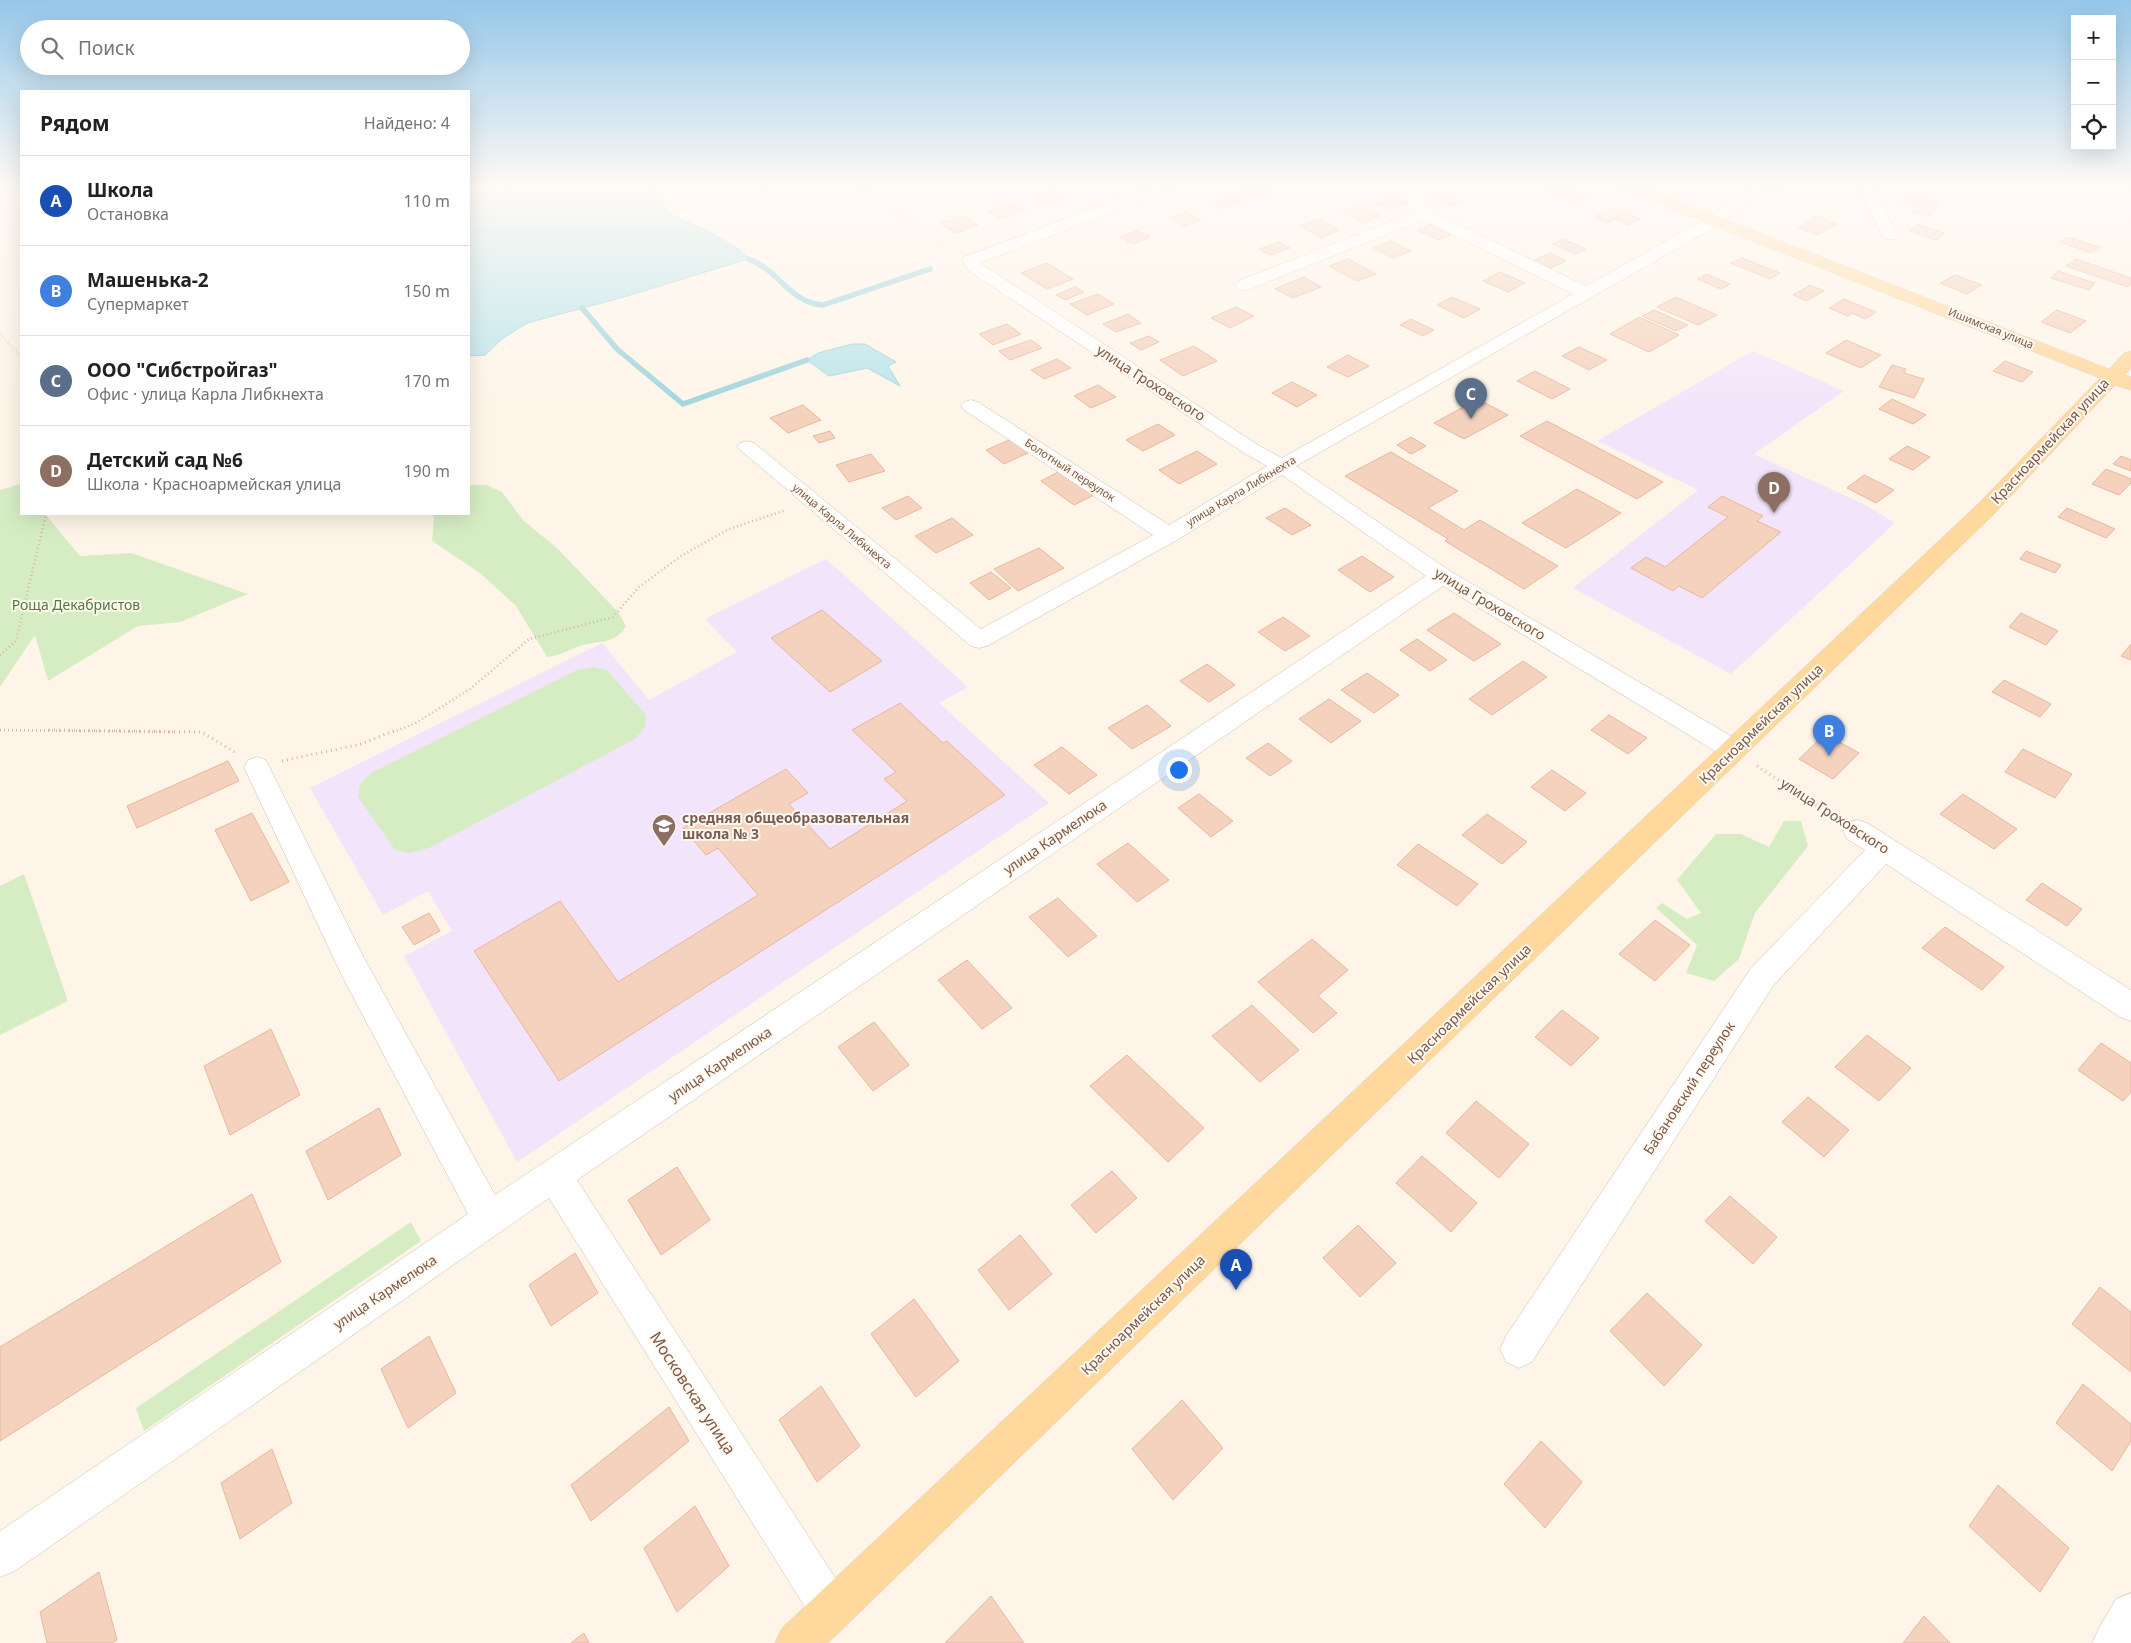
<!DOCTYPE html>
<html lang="ru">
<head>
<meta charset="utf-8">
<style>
	:root { --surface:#fff; --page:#f2f2f2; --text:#202124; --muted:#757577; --line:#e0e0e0; --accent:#ef6645 }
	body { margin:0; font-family:"Noto Sans",sans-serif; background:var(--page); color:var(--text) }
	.controls { position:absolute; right:15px; top:15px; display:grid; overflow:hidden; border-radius:0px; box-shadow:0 5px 20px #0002 }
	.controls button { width:45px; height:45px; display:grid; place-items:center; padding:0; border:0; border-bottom:1px solid var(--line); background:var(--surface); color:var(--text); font:25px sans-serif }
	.you { position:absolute; left:1178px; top:769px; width:18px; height:18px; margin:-12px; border:4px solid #fff; border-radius:50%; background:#1a73e8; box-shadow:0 0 0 8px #1a73e833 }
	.badge { display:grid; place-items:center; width:32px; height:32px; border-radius:50%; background:var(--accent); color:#fff; font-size:16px; font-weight:700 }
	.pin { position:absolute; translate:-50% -41px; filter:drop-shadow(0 1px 2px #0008) }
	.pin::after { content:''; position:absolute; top:26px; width:18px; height:15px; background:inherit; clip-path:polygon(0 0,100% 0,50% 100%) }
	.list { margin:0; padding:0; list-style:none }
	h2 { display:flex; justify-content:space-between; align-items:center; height:65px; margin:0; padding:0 20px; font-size:21px }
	h2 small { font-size:16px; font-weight:400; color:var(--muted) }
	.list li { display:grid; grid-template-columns:32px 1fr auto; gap:15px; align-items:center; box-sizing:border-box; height:90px; padding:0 20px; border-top:1px solid var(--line) }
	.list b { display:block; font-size:19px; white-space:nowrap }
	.list p { margin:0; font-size:16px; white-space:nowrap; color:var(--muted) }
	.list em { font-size:16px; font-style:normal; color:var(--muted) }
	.icon { flex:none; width:28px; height:28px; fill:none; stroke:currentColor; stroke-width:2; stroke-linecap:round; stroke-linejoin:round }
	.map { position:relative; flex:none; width:2131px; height:1643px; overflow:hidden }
	.search { position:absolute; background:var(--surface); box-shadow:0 5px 20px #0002; left:20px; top:20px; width:450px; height:55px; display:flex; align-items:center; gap:12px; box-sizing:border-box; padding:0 18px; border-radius:28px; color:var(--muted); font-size:19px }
	.panel { position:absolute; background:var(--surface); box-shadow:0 5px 20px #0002; left:20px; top:90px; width:450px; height:425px; border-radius:0px }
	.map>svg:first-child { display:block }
	.education { fill:#f2e4fb }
	.green { fill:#d6edc4 }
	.water { fill:#bae4ea; stroke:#9fd4dc }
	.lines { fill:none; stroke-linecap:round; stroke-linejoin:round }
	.stream { stroke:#9fd4dc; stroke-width:5.5 }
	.building { fill:#f5d2bd; stroke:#e9b79c }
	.minor-casing { stroke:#d1bbac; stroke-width:1 }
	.major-casing { stroke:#dcd4d0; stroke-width:1 }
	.path-far2 { stroke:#dbb59f; stroke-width:2; stroke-dasharray:0.5 2.5; stroke-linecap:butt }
	.path-far1 { stroke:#dbb59f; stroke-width:2.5; stroke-dasharray:1 3; stroke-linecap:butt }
	.path { stroke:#dbb59f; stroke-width:3; stroke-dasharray:1 4; stroke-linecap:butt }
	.minor { fill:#fff; fill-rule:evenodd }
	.major { fill:#ffd89d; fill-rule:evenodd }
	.labels { text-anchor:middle; stroke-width:4; stroke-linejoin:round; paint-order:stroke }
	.far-street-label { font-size:11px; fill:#7a5949; stroke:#fff8ef }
	.street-label { font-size:14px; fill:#7a5949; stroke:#fff8ef }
	.park-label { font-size:14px; fill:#517a3d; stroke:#fff8ef }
	.education-label { font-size:14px; font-weight:bold; fill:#785e54; stroke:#fff8ef; text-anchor:start }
	.near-street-label { font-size:16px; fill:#7a5949; stroke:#fff8ef }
</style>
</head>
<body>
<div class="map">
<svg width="2131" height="1643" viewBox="0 0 2131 1643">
	<rect width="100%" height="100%" fill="#fef5e8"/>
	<g class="education">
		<path d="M1753,351L1844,391L1754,454L1864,504L1895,523L1731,674L1573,588L1698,490L1597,441Z"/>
		<path d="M826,559L968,687L939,703L1049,803L517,1162L404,956L452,931L428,891L383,915L310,788L602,643L649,700L737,652L705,619Z"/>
	</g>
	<g class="green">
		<path d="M20,484L21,514H45L80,556L131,553L248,594L180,622L138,626L48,681L35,635L0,687V490Z"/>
		<path d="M469,485H487L502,492L523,520L558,549L619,613L626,626C616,646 594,640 577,647C566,651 559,656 547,657L516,606L480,573L432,541L434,517L431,514H469Z"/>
		<path d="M593,667L607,670L646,715L645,727L635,739L429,848L409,853L395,850L358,797L360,784L371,773L577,670Z"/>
		<path d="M1784,821H1801L1808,846L1755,913L1739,959L1714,981L1686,973L1697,945L1656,908L1662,903L1687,919L1701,913L1677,880L1716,834H1741L1769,847Z"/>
		<path d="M24,874L68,1001L0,1035V886Z"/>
		<path d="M411,1222L421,1241L144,1431L136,1408Z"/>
	</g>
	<g class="water">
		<path d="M469,187H643L652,190L671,215L706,230L740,250L748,259L624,297L527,323L502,339L485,355L469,356Z"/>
		<path d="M852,344H865L896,362L888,366L900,386L867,368L829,376L807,360L818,353Z"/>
	</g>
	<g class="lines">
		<g class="stream">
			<path d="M748,259C778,268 789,303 823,305L930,269"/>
			<path d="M582,308L617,349L683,404L807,360"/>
		</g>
	</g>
	<g class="building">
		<path d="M1250,187H1257L1272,195L1257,200L1240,191Z"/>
		<path d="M1556,187H1562L1587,198L1574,203L1546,191Z"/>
		<path d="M1052,191L1064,198L1044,204L1032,197Z"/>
		<path d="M1910,195L1941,204L1928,216L1912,212L1917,206L1902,202Z"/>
		<path d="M1393,196L1408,203L1390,210L1375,203Z"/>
		<path d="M1448,196L1462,202L1450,206L1436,200Z"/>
		<path d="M1234,197L1243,202L1221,209L1213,204Z"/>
		<path d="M1011,203L1025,211L1001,219L988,211Z"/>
		<path d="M1360,206L1381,216L1363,223L1342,212Z"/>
		<path d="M1615,208L1640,219L1628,225L1615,219L1607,223L1594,217Z"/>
		<path d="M1186,212L1201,220L1184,226L1170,218Z"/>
		<path d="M962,216L978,225L956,233L940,223Z"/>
		<path d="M1817,216L1837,224L1818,235L1798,228Z"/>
		<path d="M1319,219L1340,230L1321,238L1300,226Z"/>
		<path d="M1433,223L1455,233L1438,240L1417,230Z"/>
		<path d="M1917,224L1944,233L1937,240L1909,231Z"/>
		<path d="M1137,230L1150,237L1133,244L1120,237Z"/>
		<path d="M2068,237L2100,247L2092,253L2059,242Z"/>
		<path d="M1563,239L1586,249L1575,254L1552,244Z"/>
		<path d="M1391,241L1411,251L1393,258L1373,248Z"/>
		<path d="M1279,242L1290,248L1270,255L1259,249Z"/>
		<path d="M1550,253L1566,261L1549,269L1532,261Z"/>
		<path d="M1742,258L1780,273L1770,279L1731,263Z"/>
		<path d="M1348,259L1376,274L1357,281L1329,266Z"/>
		<path d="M2076,259L2131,278V284L2128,287L2066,266Z"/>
		<path d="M1047,263L1073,279L1047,289L1021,273Z"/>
		<path d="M2058,271L2095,283L2089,290L2051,278Z"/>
		<path d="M1500,272L1525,283L1508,292L1483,281Z"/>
		<path d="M1707,274L1730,284L1721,289L1697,279Z"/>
		<path d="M1955,275L1982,285L1967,294L1940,283Z"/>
		<path d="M1304,277L1321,287L1293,298L1275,289Z"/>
		<path d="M1810,285L1824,291L1806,301L1793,295Z"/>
		<path d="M1075,287L1084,292L1065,300L1056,295Z"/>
		<path d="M1098,294L1114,304L1087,315L1070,304Z"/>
		<path d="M1452,297L1480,309L1464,318L1437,305Z"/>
		<path d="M1676,297L1717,315L1698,325L1657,307Z"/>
		<path d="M1844,299L1876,312L1865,319L1852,313L1848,316L1829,308Z"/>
		<path d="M1236,307L1254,316L1230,328L1211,318Z"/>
		<path d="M1654,310L1688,325L1676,331L1642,316Z"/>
		<path d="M2057,310L2086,321L2070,333L2041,322Z"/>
		<path d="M1128,314L1141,323L1116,332L1103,324Z"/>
		<path d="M1639,317L1679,335L1649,352L1610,334Z"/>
		<path d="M1411,319L1434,330L1423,336L1400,325Z"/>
		<path d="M1007,324L1021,334L993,345L979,334Z"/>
		<path d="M1149,336L1159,342L1141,350L1130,343Z"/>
		<path d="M1031,340L1042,348L1010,360L999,351Z"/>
		<path d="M1846,340L1881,355L1861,368L1826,353Z"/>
		<path d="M1194,346L1217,361L1183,376L1160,360Z"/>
		<path d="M1579,347L1607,360L1589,370L1562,356Z"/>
		<path d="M1348,355L1369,366L1348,377L1327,367Z"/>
		<path d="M1057,359L1071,368L1044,379L1031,370Z"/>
		<path d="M2005,361L2033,372L2022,382L1993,371Z"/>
		<path d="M1892,365L1906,369L1904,373L1924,379L1914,398L1879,387Z"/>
		<path d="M1535,371L1570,389L1552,399L1517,381Z"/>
		<path d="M1292,382L1317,395L1297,407L1272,393Z"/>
		<path d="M1098,385L1116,397L1091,408L1074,396Z"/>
		<path d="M1478,399L1508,415L1464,439L1434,423Z"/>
		<path d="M1892,399L1926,415L1913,424L1879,409Z"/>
		<path d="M803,405L821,420L788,433L770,418Z"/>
		<path d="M1547,421L1663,482L1637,499L1520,436Z"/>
		<path d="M1158,424L1175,435L1143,451L1126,440Z"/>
		<path d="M830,431L835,438L819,443L813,436Z"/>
		<path d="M1411,437L1426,446L1411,454L1397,445Z"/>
		<path d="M1014,438L1032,451L1004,464L986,450Z"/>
		<path d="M1907,446L1930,457L1913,470L1889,459Z"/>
		<path d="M1197,451L1217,464L1179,484L1159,470Z"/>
		<path d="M1391,452L1458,491L1428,508L1464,530L1480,520L1558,566L1524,589L1445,541L1448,539L1345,476Z"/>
		<path d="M871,454L885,471L849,482L836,465Z"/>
		<path d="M2121,456L2131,460V471L2113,464Z"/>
		<path d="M2106,469L2131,479V483L2119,495L2092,484Z"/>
		<path d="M1060,471L1094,495L1074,505L1041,481Z"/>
		<path d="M1864,475L1894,490L1876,503L1847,488Z"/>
		<path d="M1577,489L1621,513L1566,548L1522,523Z"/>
		<path d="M908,496L922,508L896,520L882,508Z"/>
		<path d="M1722,496L1763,516L1757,521L1781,532L1702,598L1679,586L1673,591L1631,568L1646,557L1665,567L1728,517L1708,507Z"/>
		<path d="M1285,508L1311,525L1292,535L1266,518Z"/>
		<path d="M2067,508L2115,529L2106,538L2058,517Z"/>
		<path d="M952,518L973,535L936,553L915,536Z"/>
		<path d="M1039,548L1064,568L1018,591L994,569Z"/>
		<path d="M2026,551L2061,565L2055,573L2020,559Z"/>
		<path d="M1362,556L1394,577L1370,592L1338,570Z"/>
		<path d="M991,572L1011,588L989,600L970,583Z"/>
		<path d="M822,610L882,661L830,692L771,638Z"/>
		<path d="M1454,613L1501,644L1474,661L1427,630Z"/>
		<path d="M2021,613L2058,631L2046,645L2009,627Z"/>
		<path d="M1283,617L1310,636L1285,651L1258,632Z"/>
		<path d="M1417,639L1447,660L1430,671L1400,650Z"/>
		<path d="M2131,644V660L2121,656Z"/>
		<path d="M1523,661L1547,677L1492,715L1469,699Z"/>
		<path d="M1207,664L1235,685L1209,702L1180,681Z"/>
		<path d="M1367,673L1399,695L1374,713L1341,690Z"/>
		<path d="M2004,680L2051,704L2040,717L1992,692Z"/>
		<path d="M1329,699L1361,721L1331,743L1299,719Z"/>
		<path d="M900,703L943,743L947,741L1005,795L559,1081L474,951L560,901L618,982L758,895L718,848L706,855L683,828L786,769L808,793L789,804L830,849L907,801L884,779L896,772L852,730Z"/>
		<path d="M1147,705L1171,726L1132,749L1108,728Z"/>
		<path d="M1609,715L1647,738L1628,754L1591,730Z"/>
		<path d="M1825,734L1859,753L1833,779L1799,759Z"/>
		<path d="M1268,743L1292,761L1270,776L1246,758Z"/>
		<path d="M1062,747L1097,775L1069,794L1034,765Z"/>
		<path d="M2023,749L2072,774L2055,798L2005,772Z"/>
		<path d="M228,761L239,781L137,828L127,806Z"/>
		<path d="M1552,770L1586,793L1565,811L1531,787Z"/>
		<path d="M1199,794L1233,821L1211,837L1178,808Z"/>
		<path d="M1963,794L2017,829L1994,849L1940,814Z"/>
		<path d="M252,813L289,882L251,901L215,830Z"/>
		<path d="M1487,814L1527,842L1502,864L1462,835Z"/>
		<path d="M1128,843L1169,880L1137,902L1097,864Z"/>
		<path d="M1418,844L1478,884L1457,906L1397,865Z"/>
		<path d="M2042,883L2082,909L2067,926L2026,900Z"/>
		<path d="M1058,898L1097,936L1068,957L1029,917Z"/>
		<path d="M429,913L440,931L414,945L402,927Z"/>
		<path d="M1655,920L1690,945L1655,981L1619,954Z"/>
		<path d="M1945,927L2004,967L1982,990L1922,948Z"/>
		<path d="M1312,939L1348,970L1318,996L1337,1013L1313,1033L1258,982Z"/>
		<path d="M967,960L1012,1008L982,1029L938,980Z"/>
		<path d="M1252,1005L1299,1050L1260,1082L1212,1036Z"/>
		<path d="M1562,1010L1599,1038L1571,1066L1535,1037Z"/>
		<path d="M874,1022L909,1065L873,1091L838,1047Z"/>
		<path d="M271,1029L300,1095L230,1135L204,1066Z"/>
		<path d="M1867,1035L1911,1068L1879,1101L1835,1067Z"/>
		<path d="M2101,1043L2131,1063V1092L2123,1101L2078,1070Z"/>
		<path d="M1127,1055L1204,1128L1168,1162L1090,1086Z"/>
		<path d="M1808,1097L1849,1130L1824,1157L1782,1122Z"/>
		<path d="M1476,1101L1529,1144L1499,1178L1446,1133Z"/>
		<path d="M379,1108L401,1155L328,1200L306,1151Z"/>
		<path d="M1422,1156L1477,1203L1451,1232L1396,1183Z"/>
		<path d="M677,1167L710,1220L661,1255L628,1200Z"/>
		<path d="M1112,1171L1137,1198L1096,1233L1071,1205Z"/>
		<path d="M252,1194L281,1262L0,1441V1347Z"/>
		<path d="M1730,1196L1777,1237L1753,1264L1705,1221Z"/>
		<path d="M1358,1225L1396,1263L1360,1297L1323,1258Z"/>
		<path d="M1020,1235L1052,1274L1009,1310L978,1270Z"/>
		<path d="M575,1253L598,1293L551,1326L529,1285Z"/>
		<path d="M2100,1287L2131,1312V1372L2072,1324Z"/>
		<path d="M1647,1293L1702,1345L1664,1386L1610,1331Z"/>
		<path d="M914,1299L959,1361L916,1397L871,1334Z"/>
		<path d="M429,1336L456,1393L408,1428L381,1369Z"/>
		<path d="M2083,1384L2131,1424V1441L2112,1471L2056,1423Z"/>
		<path d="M821,1386L860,1446L817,1482L779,1420Z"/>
		<path d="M1182,1400L1223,1448L1173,1500L1132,1449Z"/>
		<path d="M669,1407L689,1441L591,1521L571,1485Z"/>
		<path d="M1541,1441L1582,1482L1545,1528L1504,1484Z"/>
		<path d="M272,1449L292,1503L240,1539L221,1483Z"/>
		<path d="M1998,1485L2069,1548L2040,1592L1969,1526Z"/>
		<path d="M695,1506L729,1566L677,1612L644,1548Z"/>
		<path d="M99,1572L117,1640L112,1643H47L40,1612Z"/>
		<path d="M991,1596L1024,1643H945Z"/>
		<path d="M1924,1616L1950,1643H1903Z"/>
		<path d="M584,1633L589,1643H571Z"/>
	</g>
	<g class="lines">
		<defs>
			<g id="minor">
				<path d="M1150,187H1172L1170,190L980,263L1258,445L1282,458L1573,294L1423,220L1250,289L1244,290L1238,289L1235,285L1238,281L1415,212L1400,187H1415L1430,211L1586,286L1708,218L1752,187H1770L1720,224L1296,466L1450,571L1743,743L1747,750L1743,757L1734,760L1725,757L1443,586L577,1180L847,1596L853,1611L847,1626L832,1632L817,1626L549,1198L15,1571L0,1577V1531L468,1214L341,974L244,767L248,760L257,757L266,760L363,956L495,1195L1426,576L1282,475L1177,540L987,646L979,648L971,646L737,447L740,443L747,441L754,443L981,629L1153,535L964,410L961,406L964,402L971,400L978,402L1169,525L1267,466L1244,453L969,271L962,261L964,257Z"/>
				<path d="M1857,187H1873L1898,236L1896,239H1884Z"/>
				<path d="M1857,820L1867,823L1894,840L2131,990V1021L2120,1017L1886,864L1773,986L1532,1362L1519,1368L1506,1362L1500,1349L1506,1336L1751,968L1865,850L1847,839L1843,831L1847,823Z"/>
				<path d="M2131,1593V1643H2092L2099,1628L2116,1599Z"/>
			</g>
			<path id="major" d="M1620,187H1642L2109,369L2124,353L2131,351V368L2125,375L2131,377V390L2115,385L1994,514L828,1643H775L782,1628L1978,504L2100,378L1622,190Z"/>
		</defs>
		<use href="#minor" class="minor-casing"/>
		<use href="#major" class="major-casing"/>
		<g class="path-far2">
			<path d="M859,187L952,250"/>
			<path d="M0,334L21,357"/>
		</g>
		<g class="path-far1">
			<path d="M0,655L16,641L46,514"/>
			<path d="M0,730L175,732"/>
			<path d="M393,732L416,723L470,689L529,639L613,617L639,587L681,556L729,529L786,510"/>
		</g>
		<g class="path">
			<path d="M49,730L202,732L236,753"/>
			<path d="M282,761L361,744L396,730"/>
			<path d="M1757,766L1833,816"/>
		</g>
		<use href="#minor" class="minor"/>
		<use href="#major" class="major"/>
	</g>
	<linearGradient id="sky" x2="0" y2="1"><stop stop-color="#95c7e9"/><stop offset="0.45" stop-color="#fffaf5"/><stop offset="1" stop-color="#fffaf5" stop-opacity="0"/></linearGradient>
	<rect width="2131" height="417" fill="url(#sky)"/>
	<defs>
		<symbol id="school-pin" viewBox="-11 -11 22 30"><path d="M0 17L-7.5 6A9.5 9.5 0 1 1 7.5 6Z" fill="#8d6e63" stroke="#fff8ef"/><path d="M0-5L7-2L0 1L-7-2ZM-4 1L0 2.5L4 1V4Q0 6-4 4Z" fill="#fff"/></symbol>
	</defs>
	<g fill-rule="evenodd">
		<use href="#school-pin" x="650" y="812" width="28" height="38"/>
	</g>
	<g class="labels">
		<g class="far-street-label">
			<text transform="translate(1991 328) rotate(22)" y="4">Ишимская улица</text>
			<text transform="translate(1070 470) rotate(33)" y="4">Болотный переулок</text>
			<text transform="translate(1241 491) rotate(-31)" y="4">улица Карла Либкнехта</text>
			<text transform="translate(842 526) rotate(40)" y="4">улица Карла Либкнехта</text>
		</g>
		<g class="street-label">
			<text transform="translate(1151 383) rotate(33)" y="5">улица Гроховского</text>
			<text transform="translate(2050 441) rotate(-47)" y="5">Красноармейская улица</text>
			<text transform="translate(1490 604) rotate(31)" y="5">улица Гроховского</text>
			<text transform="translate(1761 724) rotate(-44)" y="5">Красноармейская улица</text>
			<text transform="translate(1835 816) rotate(33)" y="5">улица Гроховского</text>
			<text transform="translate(1055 837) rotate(-34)" y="5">улица Кармелюка</text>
			<text transform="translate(1469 1004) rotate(-44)" y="5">Красноармейская улица</text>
			<text transform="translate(720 1064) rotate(-34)" y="5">улица Кармелюка</text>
			<text transform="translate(1689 1088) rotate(-57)" y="5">Бабановский переулок</text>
			<text transform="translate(385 1292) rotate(-34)" y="5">улица Кармелюка</text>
			<text transform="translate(1143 1315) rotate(-44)" y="5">Красноармейская улица</text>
		</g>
		<g class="park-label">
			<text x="76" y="610">Роща Декабристов</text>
		</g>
		<g class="education-label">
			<text x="682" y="823">средняя общеобразовательная<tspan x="682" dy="16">школа № 3</tspan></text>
		</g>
		<g class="near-street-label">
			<text transform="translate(693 1393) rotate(57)" y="6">Московская улица</text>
		</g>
	</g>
</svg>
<div class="controls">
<button>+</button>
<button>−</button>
<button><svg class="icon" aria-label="locate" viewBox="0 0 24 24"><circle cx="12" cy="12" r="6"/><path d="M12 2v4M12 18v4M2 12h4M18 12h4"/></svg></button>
</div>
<div class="you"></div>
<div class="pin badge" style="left:1236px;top:1290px;background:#1a4fb4">A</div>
<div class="pin badge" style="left:1829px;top:756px;background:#3f7fe0">B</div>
<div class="pin badge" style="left:1471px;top:419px;background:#5c6f8a">C</div>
<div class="pin badge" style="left:1774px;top:513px;background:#8d6e63">D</div>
<div class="search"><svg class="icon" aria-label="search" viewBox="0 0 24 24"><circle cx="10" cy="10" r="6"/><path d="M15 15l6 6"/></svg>Поиск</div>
<section class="panel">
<h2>Рядом<small>Найдено: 4</small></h2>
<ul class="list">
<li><span class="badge" style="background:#1a4fb4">A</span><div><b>Школа</b><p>Остановка</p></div><em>110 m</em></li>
<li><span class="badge" style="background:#3f7fe0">B</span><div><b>Машенька-2</b><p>Супермаркет</p></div><em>150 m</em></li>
<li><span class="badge" style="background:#5c6f8a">C</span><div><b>ООО &quot;Сибстройгаз&quot;</b><p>Офис · улица Карла Либкнехта</p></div><em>170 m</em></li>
<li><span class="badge" style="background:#8d6e63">D</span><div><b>Детский сад №6</b><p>Школа · Красноармейская улица</p></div><em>190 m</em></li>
</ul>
</section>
</div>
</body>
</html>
